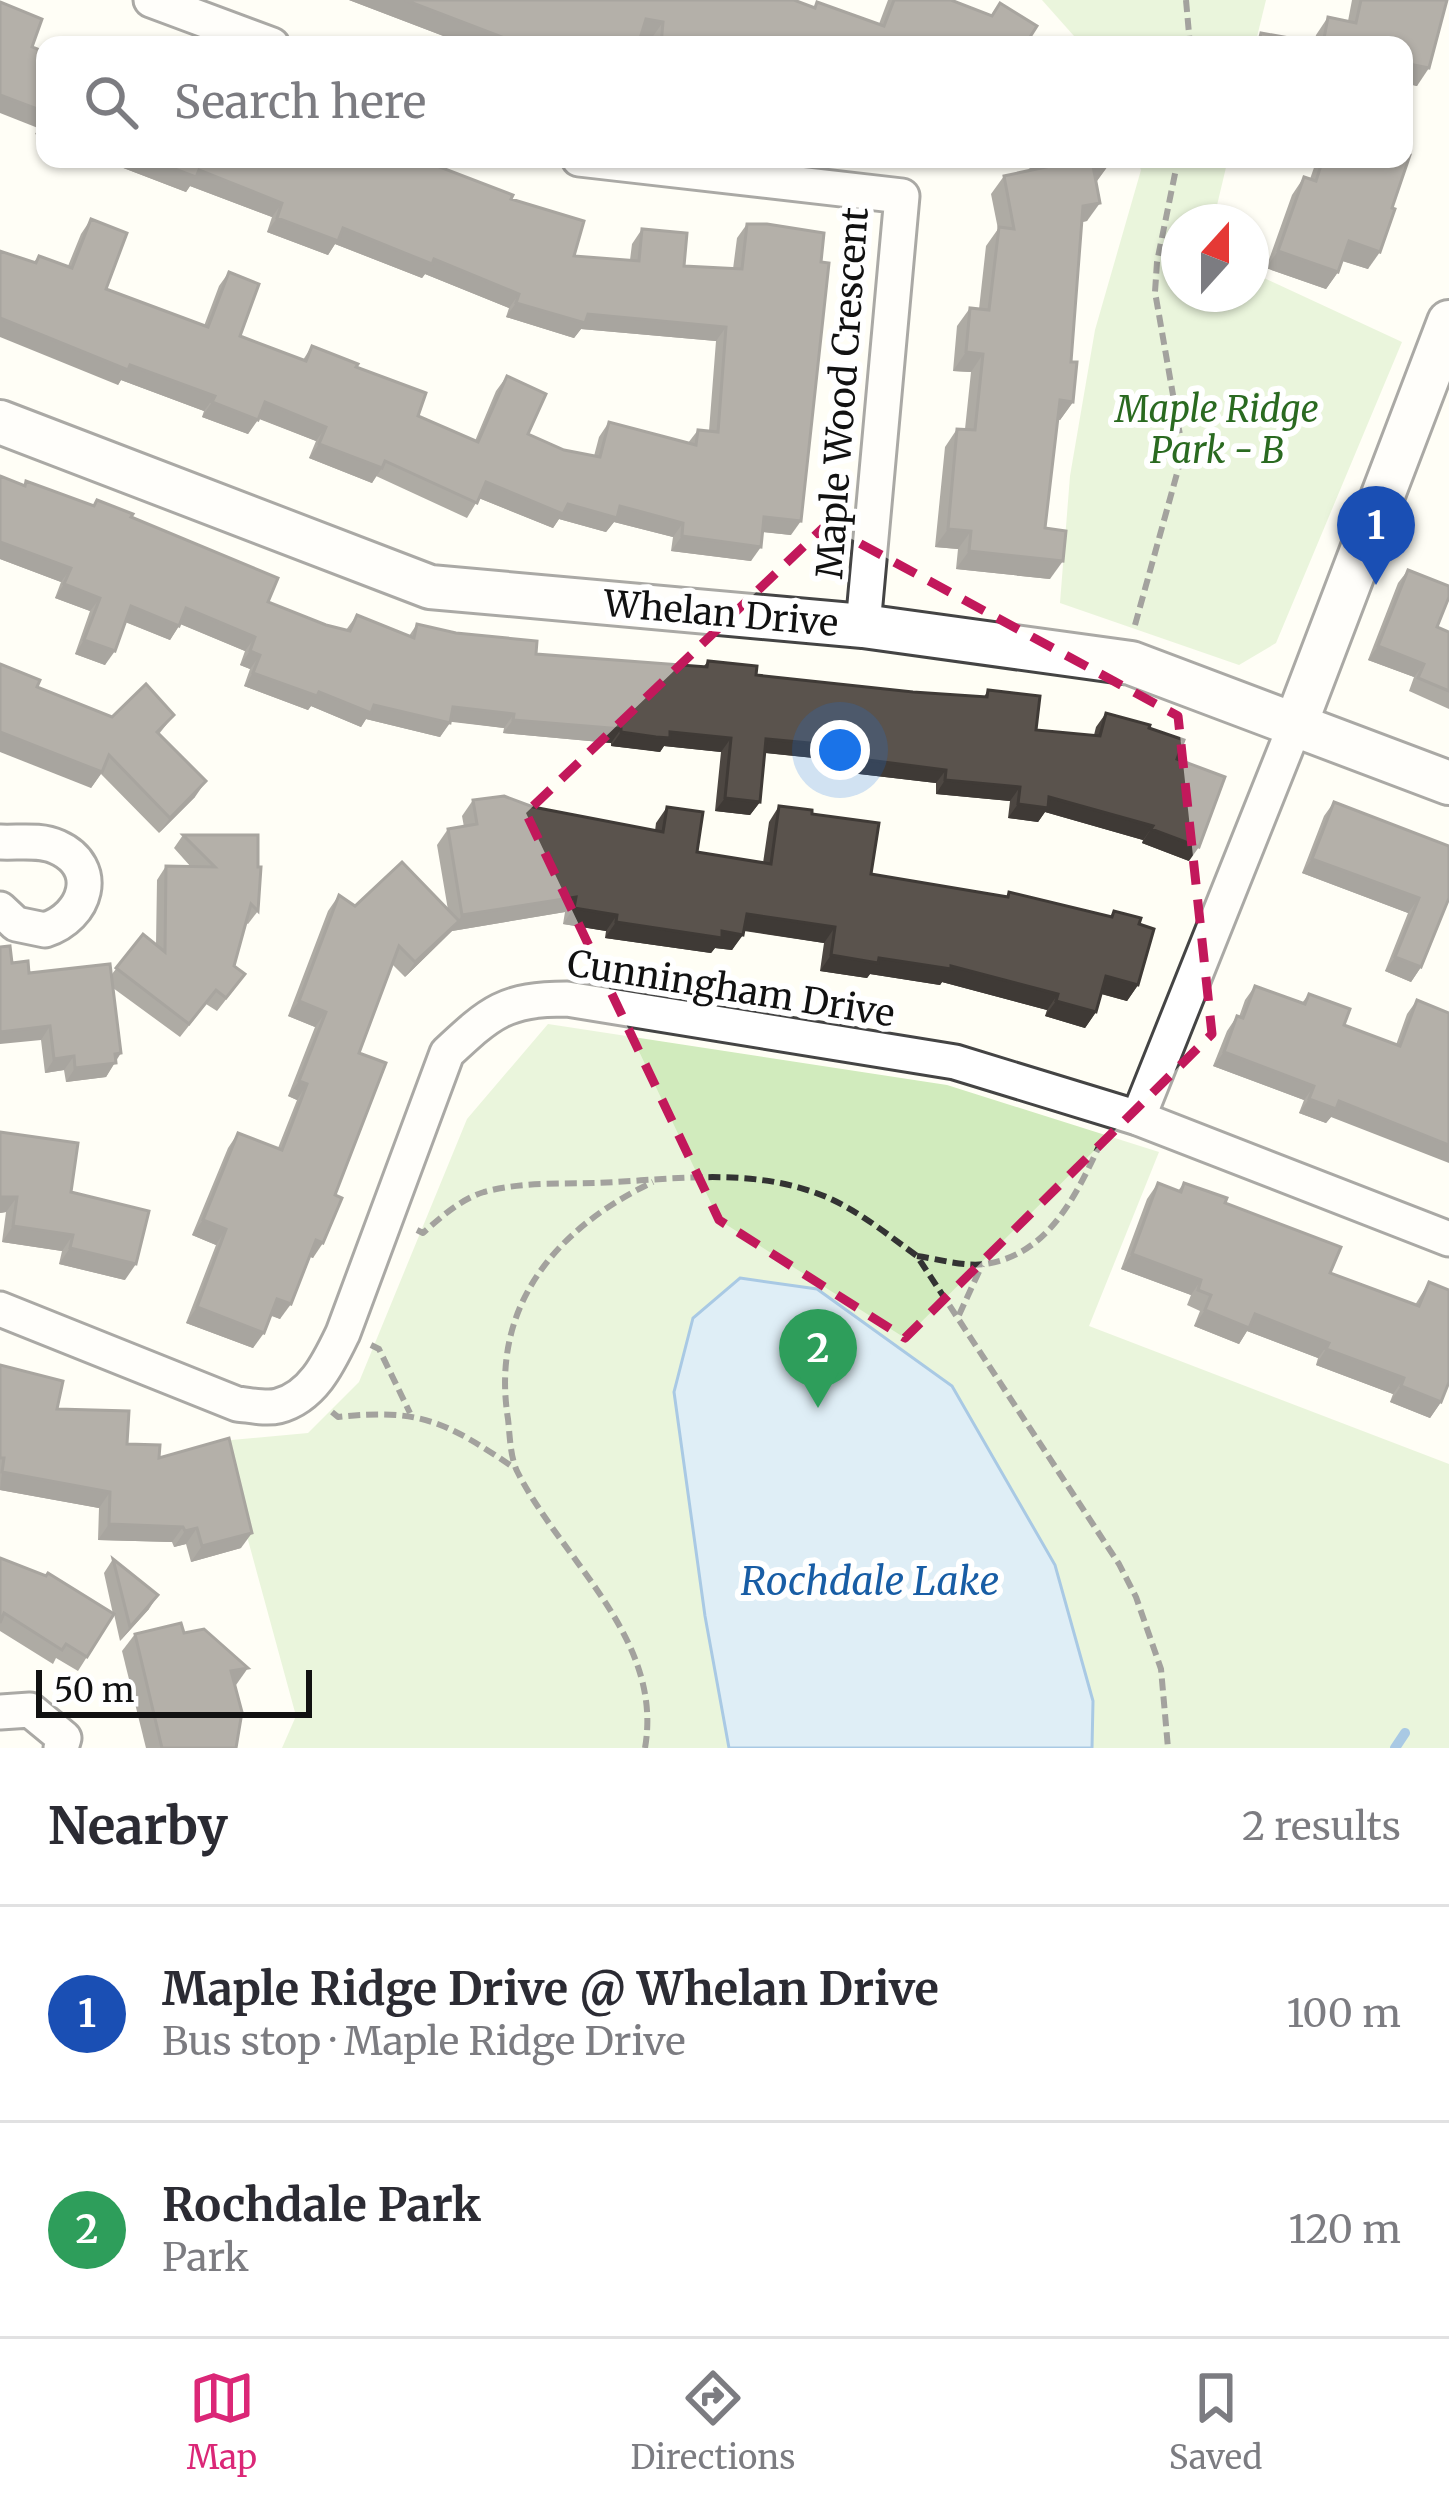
<!DOCTYPE html>
<html lang="en">
<head>
<meta charset="utf-8">
<style>
	:root { --surface:#fff; --page:#f2f2f3; --text:#2b2b33; --muted:#7c7c81; --line:#e1e1e2; --accent:#db2777 }
	body { margin:0; font-family:Merriweather,serif; background:var(--page); color:var(--text) }
	.compass { position:absolute; left:1161px; top:204px; width:108px; height:108px; border-radius:50%; background:var(--surface); box-shadow:0 3px 9px #0004; rotate:21deg }
	.scale { position:absolute; left:36px; bottom:30px; width:276px; box-sizing:border-box; padding-left:12px; border:6px solid #111; border-top:0; font-size:33px; line-height:42px; white-space:nowrap; color:#111; -webkit-text-stroke:9px #fff; paint-order:stroke }
	.you { position:absolute; left:840px; top:750px; width:42px; height:42px; margin:-30px; border:9px solid #fff; border-radius:50%; background:#1a73e8; box-shadow:0 0 0 18px #1a73e833 }
	.badge { display:grid; place-items:center; width:78px; height:78px; border-radius:50%; background:var(--accent); color:#fff; font-size:39px; font-weight:700 }
	.pin { position:absolute; translate:-50% -99px; filter:drop-shadow(0 3px 6px #0008) }
	.pin::after { content:''; position:absolute; top:63px; width:42px; height:36px; background:inherit; clip-path:polygon(0 0,100% 0,50% 100%) }
	.list { margin:0; padding:0; list-style:none }
	h2 { display:flex; justify-content:space-between; align-items:center; height:156px; margin:0; padding:0 48px; font-size:51px }
	h2 small { font-size:39px; font-weight:400; color:var(--muted) }
	.list li { display:grid; grid-template-columns:78px 1fr auto; gap:36px; align-items:center; box-sizing:border-box; height:216px; padding:0 48px; border-top:3px solid var(--line) }
	.list b { display:block; font-size:45px; white-space:nowrap }
	.list p { margin:0; font-size:39px; white-space:nowrap; color:var(--muted) }
	.list em { font-size:39px; font-style:normal; color:var(--muted) }
	.icon { flex:none; width:66px; height:66px; fill:none; stroke:currentColor; stroke-width:2; stroke-linecap:round; stroke-linejoin:round }
	.map { position:relative; flex:none; width:1449px; height:1748px; overflow:hidden }
	.search { position:absolute; background:var(--surface); box-shadow:0 3px 9px #0004; left:36px; right:36px; top:36px; height:132px; display:flex; align-items:center; gap:30px; box-sizing:border-box; padding:0 42px; border-radius:24px; color:var(--muted); font-size:45px }
	.sheet { height:588px; background:var(--surface) }
	nav { display:flex; justify-content:space-around; align-items:center; box-sizing:border-box; height:168px; border-top:3px solid var(--line); background:var(--surface); font-size:33px; color:var(--muted) }
	nav a { display:grid; justify-items:center; gap:6px }
	nav .on { color:var(--accent) }
	.map>svg:first-child { display:block }
	.green { fill:#d1ebbd }
	.water { fill:#b9dbf6; stroke:#408bce; stroke-width:3 }
	.lines { fill:none; stroke-linecap:round; stroke-linejoin:round }
	.stream { stroke:#408bce; stroke-width:10 }
	.minor-casing { stroke:#444; stroke-width:39 }
	.tertiary-casing { stroke:#444; stroke-width:48 }
	.path { stroke:#333; stroke-width:6; stroke-dasharray:12 6; stroke-linecap:butt }
	.minor { stroke:#fff; stroke-width:33 }
	.tertiary { stroke:#fff; stroke-width:42 }
	.wall { fill:#4d4742 }
	.shaded-wall { fill:#3f3a36 }
	.building { fill:#5a534d; stroke:#3f3a36; stroke-width:3 }
	.marked { fill:none; stroke:#c2185b; stroke-width:9; stroke-dasharray:24 15; stroke-linejoin:round }
	.labels { text-anchor:middle; stroke-width:12; stroke-linejoin:round; paint-order:stroke }
	.street-label { font-size:36px; fill:#111; stroke:#fff }
	.park-label { font-size:36px; font-style:italic; fill:#2a6a20; stroke:#fff }
	.water-label { font-size:39px; font-style:italic; fill:#185da5; stroke:#fff }
</style>
</head>
<body>
<div class="map">
<svg width="1449" height="1748" viewBox="0 0 1449 1748">
	<rect width="100%" height="100%" fill="#fffef5"/>
	<g class="green">
		<path d="M1042,0H1266L1255,45H1082Z"/>
		<path d="M1137,159H1228L1213,222H1179V294H1251V272L1402,342L1276,643L1239,665L1060,603L1070,476L1095,330L1141,170Z"/>
		<path d="M548,1024L947,1085L1159,1152L1089,1326L1449,1464V1748H282L296,1716L221,1441L308,1433L359,1382L467,1119Z"/>
	</g>
	<path class="water" d="M740,1278L817,1289L952,1386L1055,1565L1093,1701L1092,1748H729L705,1616L674,1392L693,1318Z"/>
	<g class="lines">
		<path class="stream" d="M1395,1748L1405,1733"/>
		<defs>
			<g id="minor">
				<path d="M151,0L272,45"/>
				<path d="M579,159L902,196L863,626"/>
				<path d="M0,842C18,843 40,839 57,847C102,867 86,917 45,930L16,924L0,909"/>
				<path d="M1138,1118L1296,723"/>
				<path d="M0,1309L237,1404C249,1405 266,1409 278,1406C313,1397 329,1362 343,1333L447,1053C491,1012 505,999 567,999L955,1062L1138,1118L1449,1239"/>
				<path d="M0,1712L30,1710L64,1738L61,1748"/>
			</g>
			<g id="tertiary">
				<path d="M0,422L430,587L863,626L1131,663L1449,783"/>
				<path d="M1296,723L1449,322"/>
			</g>
		</defs>
		<use href="#minor" class="minor-casing"/>
		<use href="#tertiary" class="tertiary-casing"/>
		<g class="path">
			<path d="M1186,0L1190,45"/>
			<path d="M1135,625L1181,459L1180,435L1155,292L1157,262L1178,159"/>
			<path d="M417,1230L423,1233C441,1217 461,1199 484,1192C520,1182 559,1184 595,1183C672,1180 750,1166 824,1196C858,1210 888,1235 917,1256L1119,1564L1136,1597L1161,1669L1168,1748"/>
			<path d="M917,1256C938,1259 965,1267 985,1264C1048,1255 1076,1196 1100,1144"/>
			<path d="M959,1315L982,1265"/>
			<path d="M371,1345L379,1349L410,1413"/>
			<path d="M332,1412L338,1417C420,1408 446,1422 513,1467"/>
			<path d="M645,1748C664,1639 563,1561 518,1473C510,1458 510,1436 508,1419C490,1306 556,1228 653,1182"/>
		</g>
		<use href="#minor" class="minor"/>
		<use href="#tertiary" class="tertiary"/>
	</g>
	<g class="wall">
		<path d="M349,0H794L813,8L817,2L879,24L888,0H951L991,15L1000,3L1030,37L1043,45H650L651,39L640,37L467,45Z"/>
		<path d="M1352,0H1447L1417,86L1404,83V45H1252L1261,33L1314,43L1316,35L1328,17L1348,21Z"/>
		<path d="M100,159H419L511,199L574,256L630,260L632,244L642,229L684,266L733,269L737,238L747,224L791,535L762,532L751,561L671,551L673,537L614,522L606,532L559,519L553,528L479,498L467,518L376,476L372,483L309,458L316,441L258,418L248,434L202,417L204,411L121,380L118,385L34,262L39,256L68,266L81,234L91,219L106,289L204,326L219,286L229,272L240,336L303,360L312,346L356,367L418,416L475,441L496,391L507,376L528,434L564,450L594,456L599,437L609,422L688,443L698,430L709,431L716,341L581,329L574,338L506,317L509,308L425,274L422,278L335,244L328,255L267,232L272,217L190,186L186,192Z"/>
		<path d="M1013,159H1109L1110,163L1096,182L1087,221L1082,222L1071,362L1073,402L1060,420H1058L1045,528L1050,579L956,569L958,549L935,547L945,447L957,429H965L971,372L953,371L957,326L970,308L979,309L986,246L998,229L991,194L1004,176L1032,170Z"/>
		<path d="M1317,159H1404L1368,269L1342,261L1338,272L1326,289L1266,268L1292,195L1304,177L1310,179Z"/>
		<path d="M0,476L23,485L26,481L93,506L97,500L131,517L268,602L326,625L346,630L357,615L409,636L417,624L536,654L704,666L708,661L756,675L913,692L984,697L988,690L1036,730L1094,735L1096,727L1106,713L1149,728L1177,759L1189,861L1142,843L1143,840L1045,812L1038,822L1008,818L1010,801L936,794V783L842,772L843,761L765,753L760,802L750,815L715,811L721,752L664,746L660,752L646,750L611,746V743L503,733L504,728L450,721L440,737L366,719L361,727L311,706L308,710L244,686L250,669L240,665L245,651L180,624L170,640L125,622L105,665L75,654L90,611L55,598L61,582L0,559Z"/>
		<path d="M1408,570L1437,627L1449,632V709L1409,691L1414,677L1368,660L1398,583Z"/>
		<path d="M37,687L112,717L174,715L159,734L195,797L159,833L101,774L91,788Z"/>
		<path d="M473,800L533,807L655,831L656,823L667,807L697,852L763,863L769,822L779,806L812,814L871,874L1006,897L1009,892L1110,917L1114,911L1139,924L1138,985L1127,1001L1101,994L1096,1012L1085,1028L1045,1016L1047,1010L942,982L940,985L870,974L867,978L820,971L824,943L744,931L732,950L715,948L711,953L605,938L606,931L563,924L565,912L452,931L405,977L392,964L359,1053L335,1195L313,1258L309,1256L280,1319L271,1315L253,1348L186,1323L216,1245L192,1235L228,1148L238,1133L278,1148L297,1100L288,1096L315,1027L288,1016L328,911L339,895L355,906L448,910L437,845L448,829L464,827L462,816Z"/>
		<path d="M1334,802L1444,911L1421,967L1411,982L1385,971L1408,913L1302,873L1324,816Z"/>
		<path d="M183,835L258,911L248,924L246,923L234,966L235,988L217,1011L206,1004L180,1037L113,988L116,1060L106,1077L66,1082L64,1070L45,1073L41,1040L12,963L29,973L112,974L143,934L156,945L157,880L166,866L191,867L174,848Z"/>
		<path d="M1255,986L1302,1003L1309,994L1344,1025L1396,1045L1407,1014L1417,1000L1449,1013L1331,1117L1326,1123L1299,1113L1304,1100L1213,1066L1227,1031L1237,1016L1239,1017L1245,1000Z"/>
		<path d="M0,1132L71,1192L125,1280L59,1264L62,1251L2,1242L6,1212L0,1213Z"/>
		<path d="M1158,1183L1178,1191L1184,1183L1225,1203L1330,1273L1415,1305L1429,1282L1441,1402L1430,1418L1390,1402L1393,1394L1316,1365L1318,1358L1247,1331L1239,1344L1194,1326L1200,1311L1187,1305L1191,1295L1121,1269L1147,1199Z"/>
		<path d="M0,1365L57,1409L159,1458L241,1548L191,1562L186,1544L174,1547L172,1542L98,1540L99,1508L0,1490Z"/>
		<path d="M0,1558L113,1614L104,1573L113,1559L149,1609L120,1641L114,1614L78,1671L56,1658L53,1664L0,1631Z"/>
		<path d="M184,1633L236,1685V1748H146L122,1651L135,1634Z"/>
	</g>
	<g class="shaded-wall">
		<path d="M349,0H406L523,45H467Z"/>
		<path d="M646,19L663,22L651,39L634,36Z"/>
		<path d="M1404,63L1429,68L1417,86L1404,83Z"/>
		<path d="M0,95L45,112V117L38,128L0,113Z"/>
		<path d="M45,120V138L35,134Z"/>
		<path d="M100,159H148L199,170L282,203L272,217L190,186L186,192Z"/>
		<path d="M1110,163L1097,181L1080,185L1093,166Z"/>
		<path d="M1100,203L1087,221L1070,224L1083,206Z"/>
		<path d="M277,218L343,228L434,259L519,294L509,308L425,274L422,278L335,244L328,255L267,232Z"/>
		<path d="M1349,241L1380,252L1368,269L1337,259Z"/>
		<path d="M1278,251L1338,272L1326,289L1266,268Z"/>
		<path d="M516,303L588,314L726,327L716,341L581,329L574,338L506,317Z"/>
		<path d="M0,318L130,365L215,396L204,411L121,380L118,385L0,337Z"/>
		<path d="M966,352L983,354L971,372L953,371Z"/>
		<path d="M1060,400L1073,402L1060,420L1047,418Z"/>
		<path d="M212,402L258,420L248,434L202,417Z"/>
		<path d="M265,402L326,427L316,441L254,417Z"/>
		<path d="M319,444L382,468L372,483L309,458Z"/>
		<path d="M486,482L568,504L620,506L683,523L673,537L614,522L606,532L559,519L553,528L476,497Z"/>
		<path d="M764,517L801,521L791,535L754,531Z"/>
		<path d="M948,529L971,531L958,549L935,547Z"/>
		<path d="M682,536L761,547L751,561L671,551Z"/>
		<path d="M0,542L71,568L61,582L0,559Z"/>
		<path d="M969,551L1063,561L1050,579L956,569Z"/>
		<path d="M64,584L100,598L90,611L55,598Z"/>
		<path d="M131,606L179,626L170,640L121,620Z"/>
		<path d="M186,608L255,637L245,651L176,622Z"/>
		<path d="M84,640L115,651L105,665L75,654Z"/>
		<path d="M1378,646L1424,664L1414,677L1368,660Z"/>
		<path d="M250,651L260,655L250,669L240,665Z"/>
		<path d="M253,673L319,692L450,723L440,737L366,719L361,727L311,706L308,710L244,686Z"/>
		<path d="M453,707L514,714L504,728L444,721Z"/>
		<path d="M513,720L621,729L611,743L503,733Z"/>
		<path d="M0,732L102,772L91,788L0,752Z"/>
		<path d="M621,732H670L731,738L721,752L664,746L660,752L611,746Z"/>
		<path d="M766,739L853,747L843,761L756,752Z"/>
		<path d="M852,758L946,770L936,783L842,772Z"/>
		<path d="M945,780L1020,787L1010,801L936,794Z"/>
		<path d="M206,781L195,797L159,833L170,818Z"/>
		<path d="M1049,797L1153,826L1143,840L1045,812L1038,822L1008,818L1018,804Z"/>
		<path d="M725,798L760,802L750,815L715,811Z"/>
		<path d="M1151,829L1199,847L1189,861L1142,843Z"/>
		<path d="M1312,859L1419,898L1408,913L1302,873Z"/>
		<path d="M576,897L565,912L452,931L405,977L415,962L457,923L462,915Z"/>
		<path d="M574,908L617,915L606,931L563,924Z"/>
		<path d="M747,914L835,927L824,943L736,929Z"/>
		<path d="M616,922L722,931L743,935L732,950L715,948L711,953L605,938Z"/>
		<path d="M831,955L951,966L1058,994L1047,1010L942,982L940,985L870,974L867,978L820,971Z"/>
		<path d="M1395,957L1421,967L1411,982L1385,971Z"/>
		<path d="M1106,976L1138,985L1127,1001L1095,992Z"/>
		<path d="M299,1001L326,1012L315,1027L288,1016Z"/>
		<path d="M1056,1001L1096,1012L1085,1028L1045,1016Z"/>
		<path d="M50,1026L41,1040L0,1044V1032Z"/>
		<path d="M1224,1052L1314,1086L1304,1100L1213,1066Z"/>
		<path d="M121,1053L106,1077L66,1082L75,1068Z"/>
		<path d="M74,1056L64,1070L45,1073L54,1059Z"/>
		<path d="M299,1081L307,1084L297,1100L288,1096Z"/>
		<path d="M1309,1099L1339,1101L1449,1145V1163L1331,1117L1326,1123L1299,1113Z"/>
		<path d="M0,1197H17L6,1212L0,1213Z"/>
		<path d="M203,1220L226,1229L216,1245L192,1235Z"/>
		<path d="M13,1226L73,1235L62,1251L2,1242Z"/>
		<path d="M316,1240L323,1243L313,1258L305,1255Z"/>
		<path d="M70,1248L136,1264L125,1280L59,1264Z"/>
		<path d="M1132,1254L1201,1280L1191,1295L1121,1269Z"/>
		<path d="M277,1299L291,1304L280,1319L266,1314Z"/>
		<path d="M197,1307L264,1333L253,1348L186,1323Z"/>
		<path d="M1205,1310L1255,1314L1329,1343L1318,1358L1247,1331L1239,1344L1194,1326Z"/>
		<path d="M1326,1349L1404,1378L1393,1394L1316,1365Z"/>
		<path d="M1401,1386L1441,1402L1430,1418L1390,1402Z"/>
		<path d="M2,1472L110,1492L99,1508L0,1490Z"/>
		<path d="M109,1524L183,1527L172,1542L98,1540Z"/>
		<path d="M197,1528L186,1544L174,1547L185,1531Z"/>
		<path d="M252,1533L241,1548L191,1562L202,1546Z"/>
		<path d="M158,1595L149,1609L120,1641L130,1627Z"/>
		<path d="M248,1668L236,1685L219,1689L231,1671Z"/>
	</g>
	<g class="building">
		<path d="M405,0H794L815,8L817,2L884,26L894,0H951L992,16L1000,3L1037,26L1030,37L1043,45H661L663,22L646,19L638,45H523Z"/>
		<path d="M1361,0H1447L1429,68L1404,63V45H1258L1261,33L1323,44L1328,17L1356,23Z"/>
		<path d="M0,2L42,19L32,47L45,52V112L0,95Z"/>
		<path d="M1404,154L1410,155L1392,208L1395,209L1380,252L1349,241L1338,272L1278,251L1304,177L1316,181L1323,159H1404Z"/>
		<path d="M148,159H419L513,195L511,199L584,221L574,256L639,261L642,229L687,233L684,266L742,269L747,224H767L824,233L821,262L829,263L801,521L764,517L761,547L682,536L683,523L620,506L617,518L568,504L563,514L486,482L477,503L385,461L382,468L319,444L326,427L265,402L258,420L212,402L215,396L130,365L128,370L0,318V251L36,263L39,256L72,268L91,219L127,233L106,289L208,327L229,272L259,284L240,336L306,361L312,346L358,364L356,367L426,393L418,416L478,442L507,376L546,394L528,434L564,450L600,457L609,422L696,445L698,430L718,432L726,327L588,314L585,323L516,303L519,294L434,259L432,264L343,228L338,241L277,218L282,203L199,170L196,177Z"/>
		<path d="M1057,159H1109L1110,163L1093,166L1100,203L1083,206L1071,362H1077L1073,402L1060,400L1045,528L1066,531L1063,561L969,551L971,531L948,529L957,429L975,430L983,354L966,352L970,308L989,310L999,227L1014,229L1004,176L1064,163Z"/>
		<path d="M0,476L25,486L26,481L94,506L97,500L133,514L131,517L278,578L268,602L326,625L350,631L357,615L414,638L417,624L456,633L537,641L536,654L707,667L708,661L757,666L756,675L913,692L987,697L988,690L1040,696L1036,730L1100,736L1106,713L1150,725L1149,728L1184,740L1177,759L1225,777L1199,847L1151,829L1153,826L1049,797L1048,808L1018,804L1020,787L945,780L946,770L852,758L853,747L766,739L760,802L725,798L731,738L670,732V738L656,737L621,732V729L513,720L514,714L453,707L450,723L374,705L371,713L319,692L317,696L253,673L260,655L250,651L255,637L186,608L179,626L131,606L115,651L84,640L100,598L64,584L71,568L0,542Z"/>
		<path d="M1408,570L1449,586V597L1437,627L1449,632V691L1418,678L1424,664L1378,646Z"/>
		<path d="M0,664L40,680L37,687L112,717L146,684L174,715L157,732L206,781L170,818L109,755L102,772L0,732Z"/>
		<path d="M504,796L533,807L663,832L667,807L703,812L697,852L771,864L779,806L812,810V814L879,823L871,874L1008,897L1009,892L1112,917L1114,911L1141,918L1139,924L1154,929L1138,985L1106,976L1096,1012L1056,1001L1058,994L951,966V969L879,958L878,963L831,955L835,927L747,914L743,935L722,931V938L616,922L617,915L574,908L576,897L462,915L448,829L477,824L473,800Z"/>
		<path d="M1334,802L1449,846V898L1421,967L1395,957L1419,898L1312,859Z"/>
		<path d="M183,835H258V867H261L258,911L251,904L234,966L245,974L226,998L216,990L189,1024L116,968L143,934L165,952L166,866L215,867Z"/>
		<path d="M402,862L459,921L415,962L399,946L359,1053L386,1063L335,1195L342,1198L323,1243L316,1240L291,1304L277,1299L264,1333L197,1307L226,1229L203,1220L238,1133L282,1150L307,1084L299,1081L326,1012L299,1001L339,895L355,906Z"/>
		<path d="M10,946L12,963L28,961L29,973L110,964L121,1053L115,1054L116,1063L75,1068L74,1056L54,1059L50,1026L0,1032V947Z"/>
		<path d="M1255,986L1305,1004L1309,994L1350,1009L1344,1025L1400,1046L1417,1000L1449,1013V1145L1339,1101L1336,1109L1309,1099L1314,1086L1224,1052L1237,1016L1243,1018Z"/>
		<path d="M0,1132L78,1143L71,1192L149,1211L136,1264L70,1248L73,1235L13,1226L17,1197H0Z"/>
		<path d="M1158,1183L1181,1192L1184,1183L1227,1198L1225,1203L1341,1247L1330,1273L1419,1306L1429,1282L1449,1290V1382L1441,1402L1401,1386L1404,1378L1326,1349L1329,1343L1255,1314L1249,1328L1205,1310L1211,1295L1198,1290L1201,1280L1132,1254Z"/>
		<path d="M0,1365L63,1381L57,1409L129,1411L127,1444L160,1445L159,1458L229,1438L252,1533L202,1546L197,1528L185,1531L183,1527L109,1524L110,1492L2,1472L4,1458H0Z"/>
		<path d="M0,1558L46,1576L48,1573L114,1614L87,1657L66,1644L62,1650L4,1613L0,1623Z"/>
		<path d="M113,1559L158,1595L130,1627Z"/>
		<path d="M181,1623L184,1633L204,1629L248,1668L231,1671L242,1712L236,1748H162L135,1634Z"/>
	</g>
	<path d="M0 0H1449V1748H0ZM826,525L1178,716L1212,1034L905,1338L719,1220L526,813Z" fill="#fffef5" fill-opacity=".55" fill-rule="evenodd"/>
	<path class="marked" d="M826,525L1178,716L1212,1034L905,1338L719,1220L526,813Z"/>
	<g class="labels">
		<g class="street-label">
			<text transform="translate(842 393) rotate(-86)" y="13">Maple Wood Crescent</text>
			<text transform="translate(721 613) rotate(5)" y="13">Whelan Drive</text>
			<text transform="translate(731 988) rotate(9)" y="13">Cunningham Drive</text>
		</g>
		<g class="park-label">
			<text x="1217" y="422">Maple Ridge<tspan x="1217" dy="41">Park - B</tspan></text>
		</g>
		<g class="water-label">
			<text x="870" y="1595">Rochdale Lake</text>
		</g>
	</g>
</svg>
<svg class="compass" viewBox="-18 -18 36 36"><path d="M0-13l5 13h-10z" fill="#e53935"/><path d="M0 13l5-13h-10z" fill="#7c7c81"/></svg>
<div class="scale">50 m</div>
<div class="you"></div>
<div class="pin badge" style="left:1376px;top:585px;background:#1a4fb4">1</div>
<div class="pin badge" style="left:818px;top:1408px;background:#2e9e5b">2</div>
<div class="search"><svg class="icon" aria-label="search" viewBox="0 0 24 24"><circle cx="10" cy="10" r="6"/><path d="M15 15l6 6"/></svg>Search here</div>
</div>
<section class="sheet">
<h2>Nearby<small>2 results</small></h2>
<ul class="list">
<li><span class="badge" style="background:#1a4fb4">1</span><div><b>Maple Ridge Drive @ Whelan Drive</b><p>Bus stop · Maple Ridge Drive</p></div><em>100 m</em></li>
<li><span class="badge" style="background:#2e9e5b">2</span><div><b>Rochdale Park</b><p>Park</p></div><em>120 m</em></li>
</ul>
</section>
<nav>
<a class="on"><svg class="icon" aria-label="map" viewBox="0 0 24 24"><path d="M3 6l6-2 6 2 6-2v14l-6 2-6-2-6 2zM9 4v14M15 6v14"/></svg>Map</a>
<a><svg class="icon" aria-label="directions" viewBox="0 0 24 24"><path d="M12 3l9 9-9 9-9-9zM9 14v-3h6M13 9l2 2-2 2"/></svg>Directions</a>
<a><svg class="icon" aria-label="saved" viewBox="0 0 24 24"><path d="M7 4h10v16l-5-4-5 4z"/></svg>Saved</a>
</nav>
</body>
</html>
